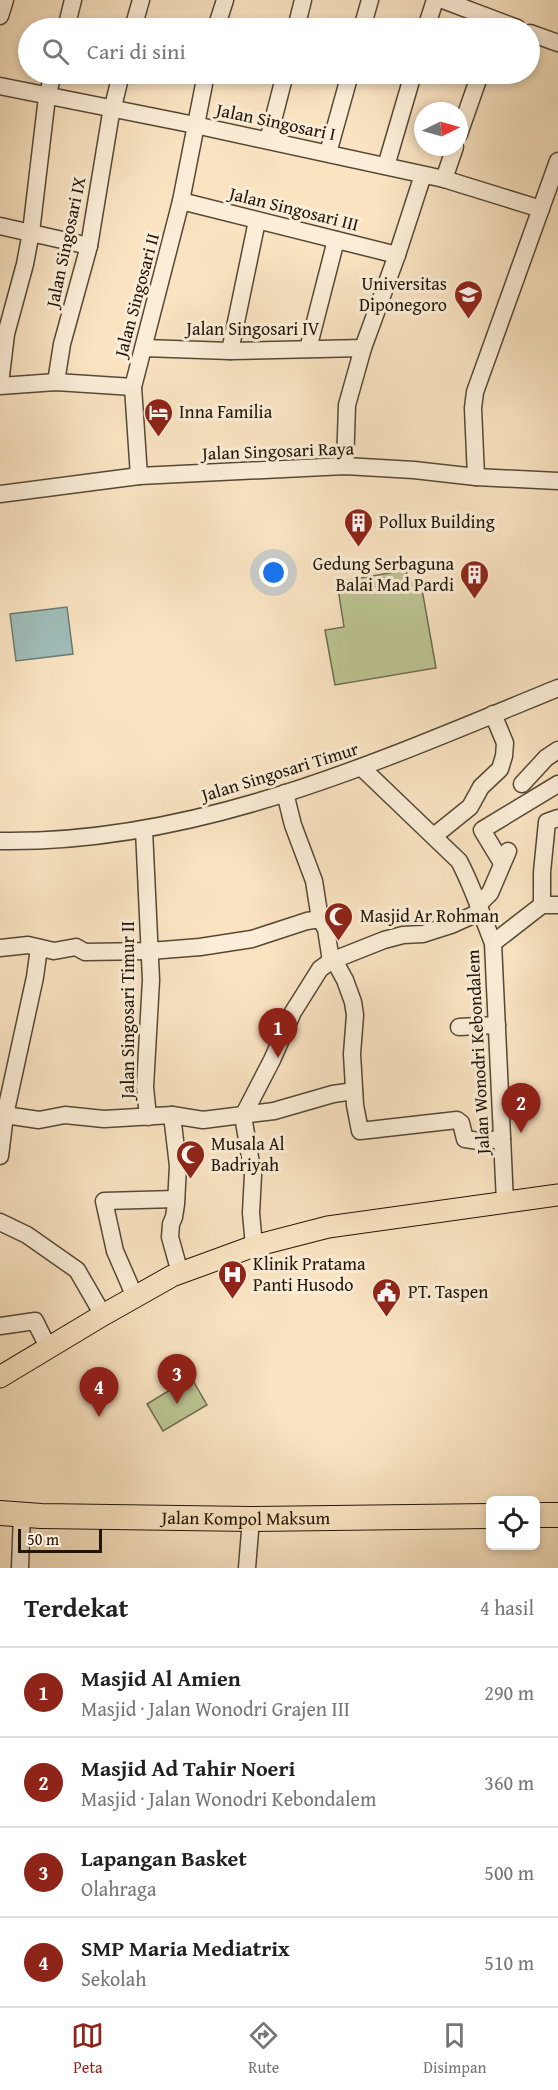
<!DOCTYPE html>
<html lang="id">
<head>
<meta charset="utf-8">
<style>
	:root { --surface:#fff; --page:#f2f2f2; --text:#222; --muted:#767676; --line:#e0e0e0; --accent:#8f2418 }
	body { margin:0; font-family:"Gentium Book Plus",serif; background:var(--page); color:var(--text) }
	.controls { position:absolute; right:18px; bottom:18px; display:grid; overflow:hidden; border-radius:9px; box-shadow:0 3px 9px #0003 }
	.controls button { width:54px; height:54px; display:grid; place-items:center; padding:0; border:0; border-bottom:2px solid var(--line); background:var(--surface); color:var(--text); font:30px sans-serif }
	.compass { position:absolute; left:414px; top:102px; width:54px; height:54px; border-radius:50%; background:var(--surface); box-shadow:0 3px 9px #0003; rotate:85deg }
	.scale { position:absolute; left:18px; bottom:15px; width:84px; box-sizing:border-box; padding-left:6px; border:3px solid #201507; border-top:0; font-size:16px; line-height:21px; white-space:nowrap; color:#201507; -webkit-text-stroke:4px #fbedd7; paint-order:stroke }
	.you { position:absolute; left:274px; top:573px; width:21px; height:21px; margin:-15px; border:4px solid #fff; border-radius:50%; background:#1a73e8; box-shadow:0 0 0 9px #1a73e833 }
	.badge { display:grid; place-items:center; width:39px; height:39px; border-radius:50%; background:var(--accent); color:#fff; font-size:20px; font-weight:700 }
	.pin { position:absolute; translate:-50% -50px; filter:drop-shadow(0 2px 3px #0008) }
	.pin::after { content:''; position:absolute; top:32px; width:21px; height:18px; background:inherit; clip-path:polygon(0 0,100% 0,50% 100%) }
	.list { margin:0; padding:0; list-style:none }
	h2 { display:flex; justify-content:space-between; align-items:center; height:78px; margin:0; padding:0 24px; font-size:26px }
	h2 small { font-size:20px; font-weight:400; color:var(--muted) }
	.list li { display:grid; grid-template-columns:39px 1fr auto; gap:18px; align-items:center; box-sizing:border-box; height:90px; padding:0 24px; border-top:2px solid var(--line) }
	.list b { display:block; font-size:22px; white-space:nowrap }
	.list p { margin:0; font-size:20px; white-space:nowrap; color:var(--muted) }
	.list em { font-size:20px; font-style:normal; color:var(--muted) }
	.icon { flex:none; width:33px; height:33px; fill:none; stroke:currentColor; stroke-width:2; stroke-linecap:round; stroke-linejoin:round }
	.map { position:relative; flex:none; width:558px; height:1568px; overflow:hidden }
	.search { position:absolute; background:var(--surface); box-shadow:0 3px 9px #0003; left:18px; right:18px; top:18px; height:66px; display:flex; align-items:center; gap:15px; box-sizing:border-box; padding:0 21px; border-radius:33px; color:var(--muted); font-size:22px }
	.sheet { height:438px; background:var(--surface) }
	nav { display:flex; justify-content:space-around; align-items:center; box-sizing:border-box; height:84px; border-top:2px solid var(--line); background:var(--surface); font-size:16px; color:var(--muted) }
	nav a { display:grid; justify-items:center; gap:3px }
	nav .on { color:var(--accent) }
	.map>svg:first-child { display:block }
	.green { fill:#bcc493; stroke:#6e6c4d; stroke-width:1.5 }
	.water { fill:#9fbdb9; stroke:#6c7a72; stroke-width:1.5 }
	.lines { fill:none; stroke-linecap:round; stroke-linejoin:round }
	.minor-casing { stroke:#564836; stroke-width:19 }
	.major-casing { stroke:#201507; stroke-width:23 }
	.highway-casing { stroke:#201507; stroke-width:26 }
	.minor { stroke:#fbedd7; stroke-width:16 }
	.major { stroke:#f9e3c1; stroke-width:21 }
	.highway { stroke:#f9e3c1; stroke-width:24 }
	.labels { text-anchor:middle; stroke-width:6; stroke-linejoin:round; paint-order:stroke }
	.street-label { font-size:18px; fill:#201507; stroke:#fbedd7 }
	.poi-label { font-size:18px; fill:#201507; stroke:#fbedd7; text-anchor:start }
</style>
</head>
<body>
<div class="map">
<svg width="558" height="1568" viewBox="0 0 558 1568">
	<rect width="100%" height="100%" fill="#f9e3c1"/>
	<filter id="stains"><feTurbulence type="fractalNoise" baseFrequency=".00333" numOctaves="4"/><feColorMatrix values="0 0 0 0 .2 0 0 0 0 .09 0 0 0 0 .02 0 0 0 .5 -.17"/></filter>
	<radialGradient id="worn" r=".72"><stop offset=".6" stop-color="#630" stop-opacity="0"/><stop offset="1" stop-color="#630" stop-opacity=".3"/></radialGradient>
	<g class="green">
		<path d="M406,570L408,580L420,578L436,668L335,685L325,630L344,627L337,582Z"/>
		<path d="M191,1377L207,1405L163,1431L147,1404Z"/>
	</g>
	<path class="water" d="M67,607L73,654L16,661L10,614Z"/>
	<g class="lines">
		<defs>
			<g id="minor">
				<path d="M443,0L517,28"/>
				<path d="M0,16L5,0"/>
				<path d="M66,28L73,0"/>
				<path d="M133,28L141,0"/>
				<path d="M216,28L225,0"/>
				<path d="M296,28L303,0"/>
				<path d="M362,28L370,0"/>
				<path d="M426,28L435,0"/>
				<path d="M530,33L558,43"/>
				<path d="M0,86L195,125L444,179L541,209"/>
				<path d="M459,134L480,74"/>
				<path d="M268,140L285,74"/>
				<path d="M328,153L350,74"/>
				<path d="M386,166L413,74"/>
				<path d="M444,179L455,147"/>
				<path d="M181,201L397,255"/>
				<path d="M0,226L89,246"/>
				<path d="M144,348L230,351L363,348"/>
				<path d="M308,349L336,240"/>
				<path d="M230,351L257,221"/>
				<path d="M56,382L62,344L89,246L110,119L121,74"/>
				<path d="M0,384L6,334L25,264L31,232L47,97L53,74"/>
				<path d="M0,386L56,382L133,387"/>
				<path d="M345,466L347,405L363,348L397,255L423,175"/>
				<path d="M139,476L133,387L181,201L206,74"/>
				<path d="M476,477L473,408L475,392L558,161"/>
				<path d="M0,494L139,476L345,466L414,470L476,477L558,481"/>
				<path d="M362,768L459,861C473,887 482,916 493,943L505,1202"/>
				<path d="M522,784L546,758L558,750"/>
				<path d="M144,830L151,980L145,1087L148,1117"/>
				<path d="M434,836L470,807L481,787L500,769L504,756L505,743L493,714"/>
				<path d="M0,841C198,844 379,761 558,688"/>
				<path d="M502,863L482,830L558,784"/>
				<path d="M478,905L490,893L508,851"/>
				<path d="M542,905V872L547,822L558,818"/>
				<path d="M493,943L542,905H558"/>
				<path d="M0,948L28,945L54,951L76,947L85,952L150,951L200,947L252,939L307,921L320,919"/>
				<path d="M334,960L345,980L353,1002L355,1015L352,1054L355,1105L360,1131L457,1120L461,1123L465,1139L479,1141L502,1139"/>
				<path d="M331,961L384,940L403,935L423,934L451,925L480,912"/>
				<path d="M459,1027L497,1025"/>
				<path d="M0,1111L5,1115L39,1120L65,1115L104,1119L172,1115L203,1120L274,1111L333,1094L354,1091"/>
				<path d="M172,1115L178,1166L176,1204L174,1217L171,1224L170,1237L180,1273"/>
				<path d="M0,1156L5,1115L35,977L39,948"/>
				<path d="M0,1222L27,1235L77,1270L103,1315"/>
				<path d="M254,1246L251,1213L253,1175L243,1116L272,1060L293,1012L320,969L331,961L326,929L320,919L314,881L293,825L285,793"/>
				<path d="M135,1297L115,1251L104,1201L176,1199"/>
				<path d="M0,1326L35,1321L48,1347"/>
				<path d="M20,1568L22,1514"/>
				<path d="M247,1568L251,1519"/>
			</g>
			<path id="major" d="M0,1377L103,1315L172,1276L254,1246L328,1227L558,1195"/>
			<g id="highway">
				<path id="s1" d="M0,1513L41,1516L251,1519L490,1516"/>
				<path d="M536,1515H558"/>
			</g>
		</defs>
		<use href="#minor" class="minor-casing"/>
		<use href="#major" class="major-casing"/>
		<use href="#highway" class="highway-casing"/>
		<use href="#minor" class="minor"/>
		<use href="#major" class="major"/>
		<use href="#highway" class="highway"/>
	</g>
	<defs>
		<symbol id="university-pin" viewBox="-11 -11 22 30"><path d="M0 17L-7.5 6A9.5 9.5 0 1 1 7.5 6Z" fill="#8f2418" stroke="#fbedd7"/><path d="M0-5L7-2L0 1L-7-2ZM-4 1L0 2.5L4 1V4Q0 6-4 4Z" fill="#fff"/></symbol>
		<symbol id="hotel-pin" viewBox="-11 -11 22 30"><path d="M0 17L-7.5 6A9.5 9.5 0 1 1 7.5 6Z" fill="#8f2418" stroke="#fbedd7"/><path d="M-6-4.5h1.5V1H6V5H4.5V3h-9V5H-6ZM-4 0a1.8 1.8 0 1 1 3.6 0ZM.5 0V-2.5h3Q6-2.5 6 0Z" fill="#fff"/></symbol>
		<symbol id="building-pin" viewBox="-11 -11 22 30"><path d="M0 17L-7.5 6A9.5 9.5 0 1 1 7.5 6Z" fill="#8f2418" stroke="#fbedd7"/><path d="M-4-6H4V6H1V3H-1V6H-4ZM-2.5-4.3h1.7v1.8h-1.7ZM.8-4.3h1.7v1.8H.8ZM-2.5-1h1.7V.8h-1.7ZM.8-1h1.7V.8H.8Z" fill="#fff"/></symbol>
		<symbol id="mosque-pin" viewBox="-11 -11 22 30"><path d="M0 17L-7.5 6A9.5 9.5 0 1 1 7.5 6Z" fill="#8f2418" stroke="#fbedd7"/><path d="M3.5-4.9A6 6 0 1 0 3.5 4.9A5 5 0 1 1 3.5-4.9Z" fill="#fff"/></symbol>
		<symbol id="hospital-pin" viewBox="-11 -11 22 30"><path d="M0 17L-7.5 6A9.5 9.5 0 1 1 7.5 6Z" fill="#8f2418" stroke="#fbedd7"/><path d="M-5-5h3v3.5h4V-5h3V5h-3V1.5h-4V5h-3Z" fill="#fff"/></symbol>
		<symbol id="civic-pin" viewBox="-11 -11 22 30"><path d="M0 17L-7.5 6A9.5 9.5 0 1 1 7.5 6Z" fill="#8f2418" stroke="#fbedd7"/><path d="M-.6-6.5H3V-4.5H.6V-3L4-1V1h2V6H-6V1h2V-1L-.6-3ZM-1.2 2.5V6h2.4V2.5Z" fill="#fff"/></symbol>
	</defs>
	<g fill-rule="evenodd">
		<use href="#university-pin" x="452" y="278" width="33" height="45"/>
		<use href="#hotel-pin" x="142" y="396" width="33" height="45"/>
		<use href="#building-pin" x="342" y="506" width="33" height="45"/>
		<use href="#building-pin" x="458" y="558" width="33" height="45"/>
		<use href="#mosque-pin" x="322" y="900" width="33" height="45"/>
		<use href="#mosque-pin" x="174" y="1138" width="33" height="45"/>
		<use href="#hospital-pin" x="216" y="1258" width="33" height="45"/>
		<use href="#civic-pin" x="370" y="1276" width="33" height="45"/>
	</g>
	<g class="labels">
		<g class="street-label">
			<text transform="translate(276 122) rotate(12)" y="6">Jalan Singosari I</text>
			<text transform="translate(294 209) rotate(14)" y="6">Jalan Singosari III</text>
			<text transform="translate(66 242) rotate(-78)" y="6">Jalan Singosari IX</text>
			<text transform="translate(137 295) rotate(-75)" y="6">Jalan Singosari II</text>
			<text x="253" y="335">Jalan Singosari IV</text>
			<text transform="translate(278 451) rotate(-2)" y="6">Jalan Singosari Raya</text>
			<text transform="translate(280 772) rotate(-17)" y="6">Jalan Singosari Timur</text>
			<text transform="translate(128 1010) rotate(-90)" y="6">Jalan Singosari Timur II</text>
			<text transform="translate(478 1052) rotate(-93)" y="6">Jalan Wonodri Kebondalem</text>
			<text dy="6" stroke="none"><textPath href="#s1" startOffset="246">Jalan Kompol Maksum</textPath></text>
		</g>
		<g class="poi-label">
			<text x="447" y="290" text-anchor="end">Universitas<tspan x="447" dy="21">Diponegoro</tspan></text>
			<text x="179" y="418">Inna Familia</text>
			<text x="379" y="528">Pollux Building</text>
			<text x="454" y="570" text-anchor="end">Gedung Serbaguna<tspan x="454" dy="21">Balai Mad Pardi</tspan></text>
			<text x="360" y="922">Masjid Ar Rohman</text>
			<text x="211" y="1150">Musala Al<tspan x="211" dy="21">Badriyah</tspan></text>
			<text x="253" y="1270">Klinik Pratama<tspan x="253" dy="21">Panti Husodo</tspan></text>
			<text x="408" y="1298">PT. Taspen</text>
		</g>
	</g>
	<rect width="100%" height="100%" filter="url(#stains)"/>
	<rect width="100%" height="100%" fill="url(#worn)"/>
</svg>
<div class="controls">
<button><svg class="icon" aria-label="locate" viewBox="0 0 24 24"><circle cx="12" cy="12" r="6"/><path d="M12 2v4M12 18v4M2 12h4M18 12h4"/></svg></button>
</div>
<svg class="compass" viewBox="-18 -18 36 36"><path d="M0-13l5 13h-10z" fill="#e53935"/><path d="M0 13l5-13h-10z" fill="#767676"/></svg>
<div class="scale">50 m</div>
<div class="you"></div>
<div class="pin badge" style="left:278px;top:1058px">1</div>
<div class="pin badge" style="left:521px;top:1133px">2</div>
<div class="pin badge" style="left:177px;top:1404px">3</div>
<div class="pin badge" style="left:99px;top:1417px">4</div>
<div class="search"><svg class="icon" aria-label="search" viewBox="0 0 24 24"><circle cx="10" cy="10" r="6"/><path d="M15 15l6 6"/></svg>Cari di sini</div>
</div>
<section class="sheet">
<h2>Terdekat<small>4 hasil</small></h2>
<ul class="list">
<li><span class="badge">1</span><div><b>Masjid Al Amien</b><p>Masjid · Jalan Wonodri Grajen III</p></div><em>290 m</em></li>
<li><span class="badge">2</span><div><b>Masjid Ad Tahir Noeri</b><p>Masjid · Jalan Wonodri Kebondalem</p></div><em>360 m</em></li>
<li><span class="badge">3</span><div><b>Lapangan Basket</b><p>Olahraga</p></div><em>500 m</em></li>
<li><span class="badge">4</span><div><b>SMP Maria Mediatrix</b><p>Sekolah</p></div><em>510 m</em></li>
</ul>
</section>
<nav>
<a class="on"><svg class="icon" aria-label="map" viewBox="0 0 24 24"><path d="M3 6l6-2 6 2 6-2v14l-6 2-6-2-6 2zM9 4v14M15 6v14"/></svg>Peta</a>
<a><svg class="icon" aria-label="directions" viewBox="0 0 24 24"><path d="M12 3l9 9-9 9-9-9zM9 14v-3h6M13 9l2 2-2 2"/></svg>Rute</a>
<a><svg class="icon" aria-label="saved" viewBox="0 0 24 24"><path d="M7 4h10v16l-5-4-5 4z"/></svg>Disimpan</a>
</nav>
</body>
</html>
